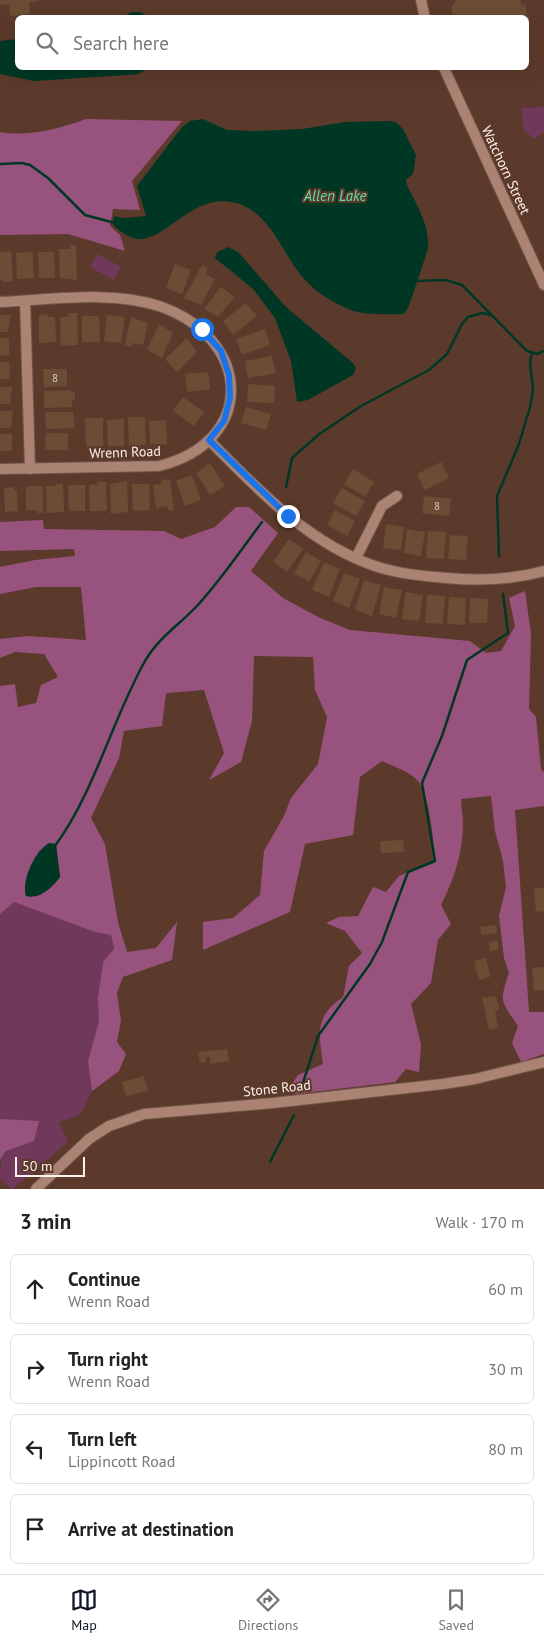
<!DOCTYPE html>
<html lang="en">
<head>
<meta charset="utf-8">
<style>
	:root { --surface:#fff; --page:#f6f6f6; --text:#222; --muted:#767676; --line:#e0e0e0; --accent:#111827 }
	body { margin:0; font-family:"PT Sans",sans-serif; background:var(--page); color:var(--text) }
	.scale { position:absolute; left:15px; bottom:12px; width:70px; box-sizing:border-box; padding-left:5px; border:2px solid #fef0eb; border-top:0; font-size:14px; line-height:18px; white-space:nowrap; color:#fef0eb; -webkit-text-stroke:4px #5c3a2b; paint-order:stroke }
	.stop { position:absolute; width:15px; height:15px; margin:-11px; border:4px solid #1a73e8; border-radius:50%; background:#fff }
	.stop.end { background:#1a73e8; border-color:#fff; box-shadow:0 1px 5px #0008 }
	.list { margin:0; padding:0; list-style:none }
	h2 { display:flex; justify-content:space-between; align-items:center; height:65px; margin:0; padding:0 20px; font-size:21px }
	h2 small { font-size:16px; font-weight:400; color:var(--muted) }
	.list li { display:grid; grid-template-columns:32px 1fr auto; gap:15px; align-items:center; box-sizing:border-box; height:70px; margin:0 10px 10px; padding:0 10px; border:1px solid var(--line); border-radius:8px }
	.list b { display:block; font-size:19px; white-space:nowrap }
	.list p { margin:0; font-size:16px; white-space:nowrap; color:var(--muted) }
	.list em { font-size:16px; font-style:normal; color:var(--muted) }
	.icon { flex:none; width:28px; height:28px; fill:none; stroke:currentColor; stroke-width:2; stroke-linecap:round; stroke-linejoin:round }
	.map { position:relative; flex:none; width:544px; height:1189px; overflow:hidden }
	.search { position:absolute; background:var(--surface); box-shadow:0 5px 20px #0002; left:15px; right:15px; top:15px; height:55px; display:flex; align-items:center; gap:12px; box-sizing:border-box; padding:0 18px; border-radius:8px; color:var(--muted); font-size:19px }
	.sheet { height:385px; background:var(--surface) }
	nav { display:flex; justify-content:space-around; align-items:center; box-sizing:border-box; height:70px; border-top:1px solid var(--line); background:var(--surface); font-size:14px; color:var(--muted) }
	nav a { display:grid; justify-items:center; gap:2px }
	nav .on { color:var(--accent) }
	.map>svg:first-child { display:block }
	.green { fill:#70395b }
	.forest { fill:#98527e; fill-rule:evenodd }
	.water { fill:#003724 }
	.lines { fill:none; stroke-linecap:round; stroke-linejoin:round }
	.stream { stroke:#003724; stroke-width:2.5 }
	.building { fill:#6a4d34 }
	.minor-casing { stroke:#71564a; stroke-width:12 }
	.minor { stroke:#aa8373; stroke-width:10 }
	.route { stroke:#1a73e8; stroke-width:6 }
	.labels { text-anchor:middle; stroke-width:4; stroke-linejoin:round; paint-order:stroke }
	.number-label { font-size:11px; fill:#d9c7bd }
	.street-label { font-size:14px; fill:#fef0eb; stroke:#5c3a2b }
	.water-label { font-size:15px; font-style:italic; fill:#5edea9; stroke:#5c3a2b }
</style>
</head>
<body>
<div class="map">
<svg width="544" height="1189" viewBox="0 0 544 1189">
	<rect width="100%" height="100%" fill="#5c3a2b"/>
	<g class="green">
		<path d="M544,107V132L534,139L524,130L521,108Z"/>
		<path d="M97,254L121,267L114,280L90,267Z"/>
		<path d="M14,902L95,932L111,935L114,949L103,962L98,998L99,1021L88,1061L92,1091L80,1115L59,1122L68,1142L12,1189L0,1179C0,1148 8,1150 34,1141L39,1122L0,1119V914Z"/>
	</g>
	<g class="forest">
		<path d="M86,119L182,121L132,181L140,210L113,209L110,226L120,235L125,251L68,234L0,235V132C30,137 58,129 86,119Z"/>
		<path d="M236,507H249L278,533L251,571L283,598L320,618L350,630L470,641L486,653L501,651L515,626L509,598L525,591L531,634L529,709L536,717L541,769L544,772V806L515,810L529,1012H544V1054L521,1062L512,1043L518,1026C501,1001 499,1002 509,973L504,958L499,916L506,887L503,861L495,831L491,796L461,799C461,807 463,815 463,823C463,853 454,879 441,905L451,924L438,940L431,983L411,1004L421,1044L419,1072L406,1069L395,1082L295,1094L290,1087L298,1075L323,1064C319,1033 314,1017 343,997L349,966L362,953L345,931L326,923L339,917L358,916L373,887L386,892L399,876L436,860C432,840 431,793 416,779C408,771 392,766 382,761L360,777L353,835L305,844L290,912L203,950V922L233,918L260,895L264,851L284,816L291,798L318,764L327,717L315,690L313,657L254,656L252,721L241,762L209,780L224,753L204,690L166,693L162,726L124,731L119,758L91,818L105,844L118,922L127,952L156,948L177,922L172,960L123,977L117,993L121,1021L117,1042L126,1054L119,1071L92,1091L88,1061L99,1021L98,998L103,962L114,949L111,935L95,932L14,902L0,914V686L15,684L18,707L36,703L41,685L58,677L44,654L15,652L0,658V639L28,636L86,640L81,587H36L0,594V567L35,560L75,556L74,549L0,551V522L43,520L44,529L164,531L181,539L215,527ZM56,845L60,876L25,895L28,876L39,851Z"/>
		<path d="M0,1119L39,1121L34,1141L6,1151L0,1160Z"/>
	</g>
	<g class="water">
		<path d="M132,12H140L149,17H122Z"/>
		<path d="M17,39L18,68H149L138,74L127,75L34,81L0,74V41Z"/>
		<path d="M203,119L227,130L256,131L302,129L345,122L390,121L397,123L403,129L416,155L413,174L406,180L407,185C417,206 430,225 428,249L409,306L404,314C390,314 375,315 362,313C345,310 321,296 309,284C283,260 274,213 236,203C196,192 173,233 143,239C132,241 120,231 113,225L114,216L123,218L146,216L137,186L182,127L190,121Z"/>
		<path d="M229,247L239,253L286,307L353,363L356,368L353,375L308,400L297,402L291,361L275,318L253,289L215,258L217,252Z"/>
		<path d="M49,843L56,844L60,877C53,887 39,900 26,896C21,880 35,851 49,843Z"/>
	</g>
	<g class="lines">
		<g class="stream">
			<path d="M0,164L22,163L30,165L48,178L85,215L115,223"/>
			<path d="M415,281L446,280L462,285L527,351L537,354L544,351"/>
			<path d="M286,487L292,458L318,435L361,406L429,370L447,354L462,324L468,317L482,313L491,315"/>
			<path d="M499,556L497,496L519,444L530,407L533,390L530,363L532,352"/>
			<path d="M55,846C96,789 111,722 145,661C158,638 179,625 197,606C221,580 241,550 262,522"/>
			<path d="M301,1089L318,1036L370,964L382,942L408,872L435,861L422,783L442,736L467,660L508,633L503,594"/>
			<path d="M270,1162L294,1115"/>
		</g>
	</g>
	<g class="building">
		<path d="M0,0H39V1L29,2L30,14L10,16L9,4L0,5Z"/>
		<path d="M456,0H520L522,5L525,4L527,13L526,16L529,15L530,20L526,26V18L453,17L451,8Z"/>
		<path d="M70,245H76L77,280L60,278L59,249H70Z"/>
		<path d="M11,251L13,281L3,282V280H0V252Z"/>
		<path d="M33,252L34,278L17,279L16,253Z"/>
		<path d="M38,252H54L55,278H39Z"/>
		<path d="M175,264L191,270L182,294L166,288Z"/>
		<path d="M202,265L208,268L205,274L215,279L201,305L184,298Z"/>
		<path d="M221,287L235,297L218,317L204,309Z"/>
		<path d="M246,303L257,316L233,335L223,321Z"/>
		<path d="M68,313H77L78,345L61,346L60,317L69,316Z"/>
		<path d="M47,314L48,317H55L56,342L39,343V315Z"/>
		<path d="M0,315H11L8,332H0Z"/>
		<path d="M107,315L125,317L121,343L104,341Z"/>
		<path d="M82,316H99L100,342H82Z"/>
		<path d="M131,317L148,323L143,345L132,343L131,347L125,345Z"/>
		<path d="M159,324L173,333L162,358L147,350Z"/>
		<path d="M265,329L270,345L242,355L236,339Z"/>
		<path d="M0,338H9V355L0,356Z"/>
		<path d="M187,338L197,352L177,372L165,359Z"/>
		<path d="M272,356L276,373L248,378L245,361Z"/>
		<path d="M0,362H9L10,379H0Z"/>
		<path d="M43,369H67V386L44,387Z"/>
		<path d="M208,372L210,389L187,392L185,374Z"/>
		<path d="M248,384L275,386L274,403L247,402Z"/>
		<path d="M0,387H12L10,404H0Z"/>
		<path d="M71,390V393L75,392V400L72,401V407L44,408V391Z"/>
		<path d="M183,397L204,412L194,426L173,411Z"/>
		<path d="M246,407L271,414L266,430L241,423Z"/>
		<path d="M0,411H13L11,428H0Z"/>
		<path d="M45,412H73L75,428L46,429Z"/>
		<path d="M128,417H145L146,445L129,446Z"/>
		<path d="M85,418H103V446L86,447Z"/>
		<path d="M124,419V446H108L107,420Z"/>
		<path d="M166,420L167,445L150,444L149,421Z"/>
		<path d="M46,433H68V450H45Z"/>
		<rect x="0" y="434" width="12" height="17"/>
		<path d="M441,462L449,478L425,490L417,474Z"/>
		<path d="M210,463L225,486L210,495L196,473Z"/>
		<path d="M353,469L374,482L365,497L344,484Z"/>
		<path d="M192,475L201,500L185,506L176,481Z"/>
		<path d="M170,479L174,510H168L167,506L156,508L153,485L162,484L161,480Z"/>
		<path d="M127,481L128,512L111,514L110,484Z"/>
		<path d="M97,482H106L107,511H90L89,485L98,484Z"/>
		<path d="M55,484H63L64,512L47,513L46,486H55Z"/>
		<path d="M132,484H149L150,510L133,511Z"/>
		<path d="M68,485H85V511H69Z"/>
		<path d="M34,486H43V513H37V510H26V487Z"/>
		<path d="M14,487V490H17L18,511L5,512L4,488Z"/>
		<path d="M342,488L365,501L356,516L333,503Z"/>
		<path d="M424,496L451,499L449,516L422,513Z"/>
		<path d="M335,510L355,521L347,536L327,525Z"/>
		<path d="M386,524L404,527L401,550L383,548Z"/>
		<path d="M407,529L425,532L421,556L404,553Z"/>
		<path d="M428,531L446,532L444,559L426,558Z"/>
		<path d="M450,535L468,536L466,560L448,559Z"/>
		<path d="M289,539L303,549L287,572L273,562Z"/>
		<path d="M306,552L321,561L309,582L294,573Z"/>
		<path d="M324,562L340,569L329,597L312,590Z"/>
		<path d="M344,573L360,579L349,608L333,601Z"/>
		<path d="M364,580L381,585L372,616L355,610Z"/>
		<path d="M384,587L402,590L396,618L379,614Z"/>
		<path d="M406,592L423,595L419,621L402,619Z"/>
		<path d="M427,595L445,596L443,624L425,623Z"/>
		<path d="M449,597L466,598L465,625L447,624Z"/>
		<path d="M470,598L488,599L487,623H469Z"/>
		<path d="M403,840L404,852L381,853L380,841Z"/>
		<path d="M534,888H544V911L536,912Z"/>
		<path d="M496,925L497,933L481,935L480,927Z"/>
		<path d="M498,941V950L490,951L489,942Z"/>
		<path d="M486,958L490,977L479,980L474,961Z"/>
		<path d="M544,967V990L534,991L532,968Z"/>
		<path d="M496,996L499,1010L495,1011L498,1028L489,1030L482,998Z"/>
		<path d="M227,1049L229,1061L210,1064V1057H206V1062L200,1063L198,1052Z"/>
		<path d="M144,1076L148,1091L126,1096L122,1082Z"/>
	</g>
	<g class="lines">
		<defs>
			<g id="minor">
				<path d="M421,0L425,18"/>
				<path d="M444,68L544,285"/>
				<path d="M25,301L30,469"/>
				<path d="M0,302C51,300 110,290 159,306C252,338 258,441 159,466L0,469"/>
				<path d="M209,440C258,490 310,545 378,567C400,574 423,576 446,578C479,581 512,580 544,571"/>
				<path d="M356,558L382,506L397,496"/>
				<path d="M36,1189L89,1139L109,1126L144,1114L273,1103L443,1084L475,1079L544,1062"/>
			</g>
		</defs>
		<use href="#minor" class="minor-casing"/>
		<use href="#minor" class="minor"/>
	</g>
	<g class="lines">
		<path class="route" d="M202,329L221,351L229,375L230,398L224,421L209,440L288,516"/>
	</g>
	<g class="labels">
		<g class="number-label">
			<text x="55" y="382">8</text>
			<text x="437" y="510">8</text>
		</g>
		<g class="street-label">
			<text transform="translate(506 170) rotate(65)" y="5">Watchorn Street</text>
			<text transform="translate(125 452) rotate(-2)" y="5">Wrenn Road</text>
			<text transform="translate(277 1088) rotate(-6)" y="5">Stone Road</text>
		</g>
		<g class="water-label">
			<text x="335" y="201">Allen Lake</text>
		</g>
	</g>
</svg>
<div class="scale">50 m</div>
<div class="stop" style="left:202px;top:329px"></div>
<div class="stop end" style="left:288px;top:516px"></div>
<div class="search"><svg class="icon" aria-label="search" viewBox="0 0 24 24"><circle cx="10" cy="10" r="6"/><path d="M15 15l6 6"/></svg>Search here</div>
</div>
<section class="sheet">
<h2>3 min<small>Walk · 170 m</small></h2>
<ul class="list">
<li><svg class="icon" aria-label="ahead" viewBox="0 0 24 24"><path d="M12 20V5M6 11l6-6 6 6"/></svg><div><b>Continue</b><p>Wrenn Road</p></div><em>60 m</em></li>
<li><svg class="icon" aria-label="right" viewBox="0 0 24 24"><path d="M7 20v-9h11M14 6l5 5-5 5"/></svg><div><b>Turn right</b><p>Wrenn Road</p></div><em>30 m</em></li>
<li><svg class="icon" aria-label="left" viewBox="0 0 24 24"><path d="M17 20v-9H6M10 6l-5 5 5 5"/></svg><div><b>Turn left</b><p>Lippincott Road</p></div><em>80 m</em></li>
<li><svg class="icon" aria-label="arrive" viewBox="0 0 24 24"><path d="M6 21V4h12l-3 4 3 4H6"/></svg><div><b>Arrive at destination</b></div></li>
</ul>
</section>
<nav>
<a class="on"><svg class="icon" aria-label="map" viewBox="0 0 24 24"><path d="M3 6l6-2 6 2 6-2v14l-6 2-6-2-6 2zM9 4v14M15 6v14"/></svg>Map</a>
<a><svg class="icon" aria-label="directions" viewBox="0 0 24 24"><path d="M12 3l9 9-9 9-9-9zM9 14v-3h6M13 9l2 2-2 2"/></svg>Directions</a>
<a><svg class="icon" aria-label="saved" viewBox="0 0 24 24"><path d="M7 4h10v16l-5-4-5 4z"/></svg>Saved</a>
</nav>
</body>
</html>
